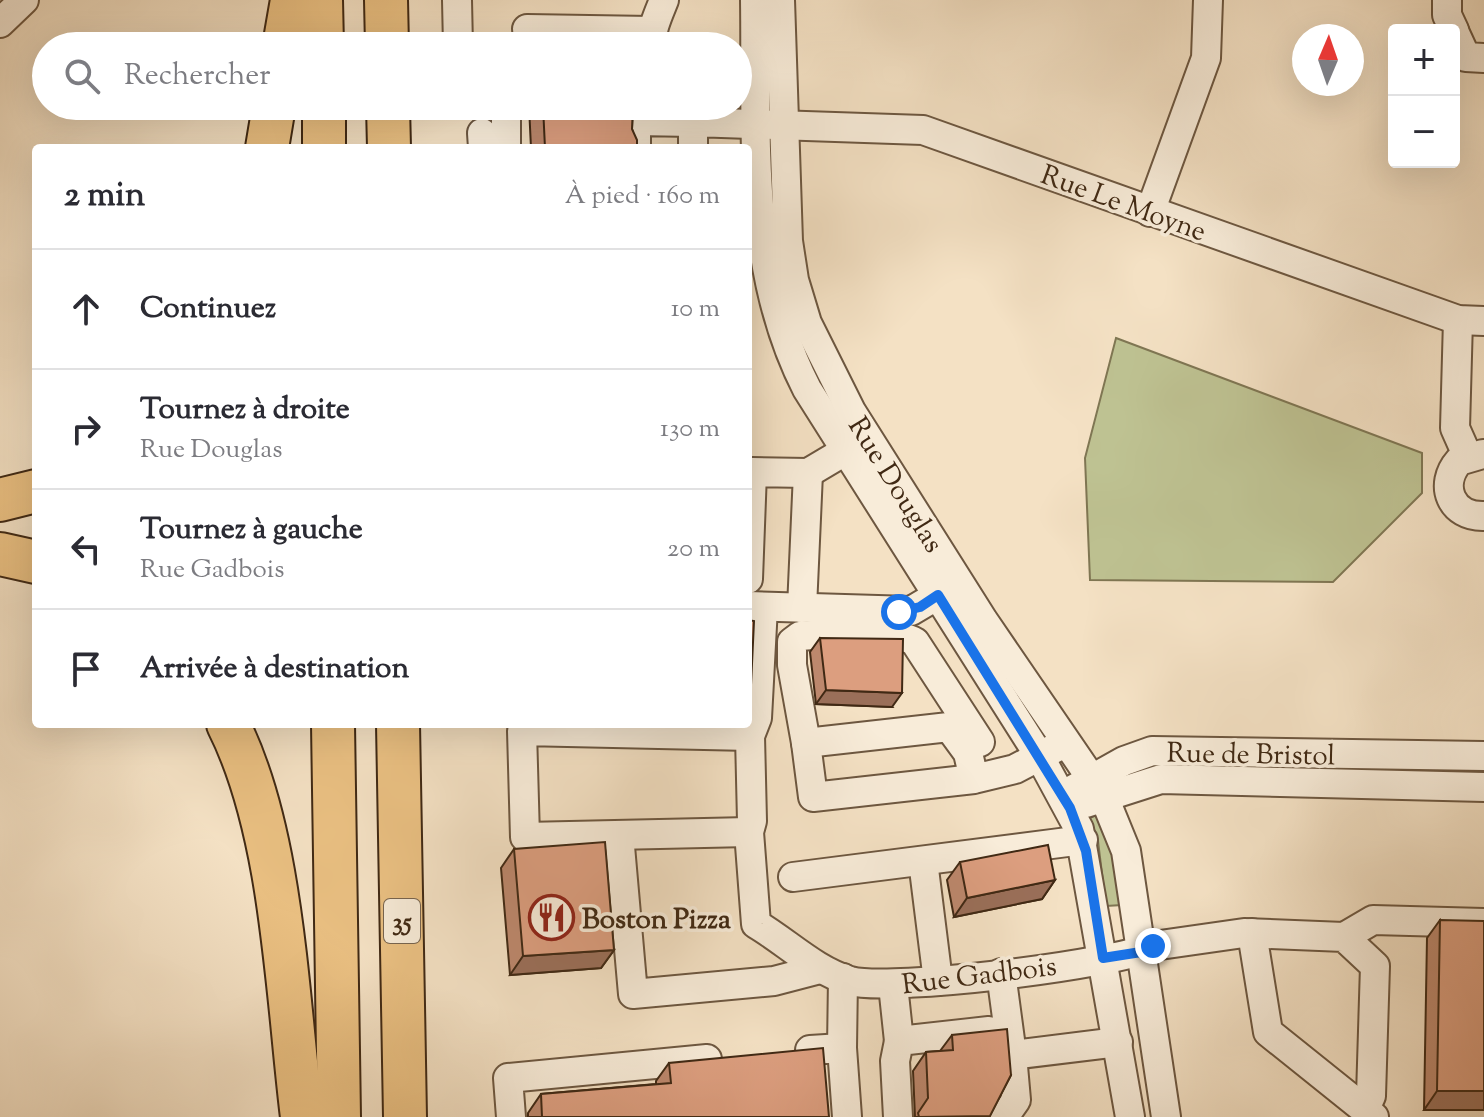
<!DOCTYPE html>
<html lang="fr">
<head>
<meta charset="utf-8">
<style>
	:root { --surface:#fff; --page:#f2f2f3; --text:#2b2b33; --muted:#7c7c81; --line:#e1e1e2 }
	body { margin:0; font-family:"Sorts Mill Goudy",serif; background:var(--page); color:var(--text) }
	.controls { position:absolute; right:24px; top:24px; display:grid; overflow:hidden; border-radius:8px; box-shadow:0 8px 32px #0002 }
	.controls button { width:72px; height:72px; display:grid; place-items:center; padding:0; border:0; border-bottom:2px solid var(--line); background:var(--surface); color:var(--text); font:40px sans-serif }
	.compass { position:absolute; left:1292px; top:24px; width:72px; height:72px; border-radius:50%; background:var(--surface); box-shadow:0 8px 32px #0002; rotate:2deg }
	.stop { position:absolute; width:24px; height:24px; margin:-18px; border:6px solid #1a73e8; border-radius:50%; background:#fff }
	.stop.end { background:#1a73e8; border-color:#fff; box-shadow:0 2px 8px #0008 }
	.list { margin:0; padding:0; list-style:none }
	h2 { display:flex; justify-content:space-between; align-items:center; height:104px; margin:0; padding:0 32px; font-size:34px }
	h2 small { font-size:26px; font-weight:400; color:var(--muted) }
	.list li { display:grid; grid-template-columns:52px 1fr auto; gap:24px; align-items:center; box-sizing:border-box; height:120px; padding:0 32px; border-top:2px solid var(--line) }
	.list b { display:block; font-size:30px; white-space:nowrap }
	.list p { margin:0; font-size:26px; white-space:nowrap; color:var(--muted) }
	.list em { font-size:26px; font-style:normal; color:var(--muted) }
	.icon { flex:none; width:44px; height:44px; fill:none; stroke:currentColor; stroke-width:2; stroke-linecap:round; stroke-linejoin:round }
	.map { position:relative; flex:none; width:1484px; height:1117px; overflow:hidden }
	.search { position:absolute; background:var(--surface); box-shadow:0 8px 32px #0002; left:32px; top:32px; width:720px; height:88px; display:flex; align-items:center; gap:20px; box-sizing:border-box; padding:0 28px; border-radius:44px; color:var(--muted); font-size:30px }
	.panel { position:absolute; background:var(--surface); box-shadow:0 8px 32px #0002; left:32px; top:144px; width:720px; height:584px; border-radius:8px }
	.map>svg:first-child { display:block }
	.green { fill:#bec292; stroke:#7f7653; stroke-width:2 }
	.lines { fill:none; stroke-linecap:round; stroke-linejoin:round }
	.minor-casing { stroke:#6d5740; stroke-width:32 }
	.highway-casing { stroke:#402914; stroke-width:46 }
	.minor { stroke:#f8ecd9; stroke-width:28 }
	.highway { stroke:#eac082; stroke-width:42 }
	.wall { fill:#bd886d; stroke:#402914; stroke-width:2 }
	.shaded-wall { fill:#9a6f59; stroke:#402914; stroke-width:2 }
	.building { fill:#dc9e7f; stroke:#402914; stroke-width:2 }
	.route { stroke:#1a73e8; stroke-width:10 }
	.labels { text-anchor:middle; stroke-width:7; stroke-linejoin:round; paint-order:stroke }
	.shield { fill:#f8ecd9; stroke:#77644f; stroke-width:2 }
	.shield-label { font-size:26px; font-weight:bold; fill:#402914 }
	.street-label { font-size:28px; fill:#402914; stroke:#f8ecd9 }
	.poi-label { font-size:28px; font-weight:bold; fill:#402914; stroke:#f8ecd9; text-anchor:start }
</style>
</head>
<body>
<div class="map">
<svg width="1484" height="1117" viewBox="0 0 1484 1117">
	<rect width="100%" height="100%" fill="#f4e1c4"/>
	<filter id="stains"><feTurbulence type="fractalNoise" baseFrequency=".0025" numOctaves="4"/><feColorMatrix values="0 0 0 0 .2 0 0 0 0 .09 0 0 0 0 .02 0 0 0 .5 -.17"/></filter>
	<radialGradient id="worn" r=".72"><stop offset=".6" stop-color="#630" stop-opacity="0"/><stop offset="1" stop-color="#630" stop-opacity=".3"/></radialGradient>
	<g class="green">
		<path d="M1116,338L1422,453V493L1333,582L1090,580L1085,458Z"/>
		<path d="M1099,813L1116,858L1122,905L1106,906L1098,841L1088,819Z"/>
	</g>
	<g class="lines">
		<defs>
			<g id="minor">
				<path d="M457,0L458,46"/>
				<path d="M755,0C757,132 745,269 807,389L1040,757L1079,829L1130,1117"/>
				<path d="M780,0L788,241L794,280L807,323L851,411L983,620L1104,797L1126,851L1166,1117"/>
				<path d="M1447,0V15L1454,30"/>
				<path d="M0,23L24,0"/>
				<path d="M527,29L651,31"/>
				<path d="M1454,31L1466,57L1484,58"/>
				<path d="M651,46C651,30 658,15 664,0"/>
				<path d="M506,106V148"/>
				<path d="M482,133L483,148"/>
				<path d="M636,148V121L693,122"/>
				<path d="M693,148V122L923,130L1458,320L1484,321"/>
				<path d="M1150,212L1206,58L1208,0"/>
				<path d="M1458,320L1455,428L1467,455"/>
				<path d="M1483,454L1459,461C1438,485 1451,517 1484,516"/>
				<path d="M748,579L752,472L808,473L845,451"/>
				<path d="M748,606L911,611L938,595"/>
				<path d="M763,607L757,718L750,736L752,821L749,832L756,924C788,943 814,970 850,981C890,992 1116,965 1153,946L1244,933L1344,937L1375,966L1371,1096L1365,1109"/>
				<path d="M802,608L808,473"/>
				<path d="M806,743L792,665V642L800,636C825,634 896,629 915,642L980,742"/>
				<path d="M974,779L968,753L949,727L806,743L813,797L974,779L1015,769L1057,747"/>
				<path d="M1074,789L1124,761L1152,751L1484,756"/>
				<path d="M1086,803L1161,779L1484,787"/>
				<path d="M749,832L525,837L522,731L750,736"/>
				<path d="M619,835L633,994L774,981L820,969"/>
				<path d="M923,861L938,981"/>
				<path d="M793,877L1083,840"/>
				<path d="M1252,933L1268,1032L1374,1117"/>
				<path d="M1344,937L1373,920L1484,923"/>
				<path d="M1001,973L1012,1055L1118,1042"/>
				<path d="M893,985L899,1041"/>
				<path d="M842,1048L843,978"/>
				<path d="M810,1050L842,1048L847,1117"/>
				<path d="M511,1117L508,1078L707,1059"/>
				<path d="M898,1117L895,1061L899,1041L989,1031"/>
				<path d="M1004,1117L1016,1100L1012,1055"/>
			</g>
			<g id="highway">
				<path d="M321,0L322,46"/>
				<path d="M386,0L387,46"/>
				<path d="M284,46L292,0"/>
				<path d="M324,106V148"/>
				<path d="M388,106L389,148"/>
				<path d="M267,148L274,106"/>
				<path d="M0,500L36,491"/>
				<path d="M0,554L36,562"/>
				<path d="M228,724C283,833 287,996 302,1117"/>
				<path d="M333,724L339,1117"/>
				<path d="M398,724L405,1117"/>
			</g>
		</defs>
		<use href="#minor" class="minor-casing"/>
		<use href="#highway" class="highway-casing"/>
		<use href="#minor" class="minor"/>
		<use href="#highway" class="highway"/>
	</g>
	<g class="wall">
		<path d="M529,106H633L632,129L637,148H531Z"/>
		<path d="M820,638L892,707L816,704L810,652Z"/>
		<path d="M514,849L614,950L601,968L510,975L501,868Z"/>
		<path d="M960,862L1055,880L1042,899L954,917L947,880Z"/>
		<path d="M1440,920L1484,1110H1424L1427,938Z"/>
		<path d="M952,1035L1011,1075L989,1117H915L913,1071L926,1052L940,1051Z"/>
		<path d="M669,1063L829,1117H528V1113L541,1094L656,1084V1081Z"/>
	</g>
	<g class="shaded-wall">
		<path d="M826,690L902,693L892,707L816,704Z"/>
		<path d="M1055,880L1042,899L954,917L967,898Z"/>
		<path d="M614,950L601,968L510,975L523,956Z"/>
		<path d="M1437,1091H1484V1110H1424Z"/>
	</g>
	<g class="building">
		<path d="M543,106H633L632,129L637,140V148H545Z"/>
		<path d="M748,620L754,621L751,685H748Z"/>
		<path d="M820,638L903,639L902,693L826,690Z"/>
		<path d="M605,842L614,950L523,956L514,849Z"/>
		<path d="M1048,845L1055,880L967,898L960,862Z"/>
		<path d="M1440,920L1484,921V1091H1437Z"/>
		<path d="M1007,1029L1011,1075L990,1116L919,1117L918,1113L928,1098L926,1052L953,1050L952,1035Z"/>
		<path d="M823,1048L829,1117H542L541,1094L671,1083L669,1063Z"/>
	</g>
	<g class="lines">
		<path class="route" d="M899,612L920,607L938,595L1070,808L1086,851L1103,958L1141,952L1153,946"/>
	</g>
	<defs>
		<symbol id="restaurant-ring" viewBox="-11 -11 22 22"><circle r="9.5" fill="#f8ecd9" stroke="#8f2418" stroke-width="1.5"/><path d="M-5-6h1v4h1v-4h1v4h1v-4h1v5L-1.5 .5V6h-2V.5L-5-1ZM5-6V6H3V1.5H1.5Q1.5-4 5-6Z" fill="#8f2418"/></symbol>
	</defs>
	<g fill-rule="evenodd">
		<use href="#restaurant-ring" x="526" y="892" width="51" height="51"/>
	</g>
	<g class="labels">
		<rect class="shield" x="384" y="899" width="36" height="44" rx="6"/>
		<g class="shield-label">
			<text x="402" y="930">35</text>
		</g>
		<g class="street-label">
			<text transform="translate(1124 202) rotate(20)" y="10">Rue Le Moyne</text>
			<text transform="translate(897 484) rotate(58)" y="10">Rue Douglas</text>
			<text transform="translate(1251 753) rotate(1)" y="10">Rue de Bristol</text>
			<text transform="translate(979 974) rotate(-7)" y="10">Rue Gadbois</text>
		</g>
		<g class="poi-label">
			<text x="582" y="928">Boston Pizza</text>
		</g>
	</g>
	<rect width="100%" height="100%" filter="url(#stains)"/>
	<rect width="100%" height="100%" fill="url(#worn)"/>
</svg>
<div class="controls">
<button>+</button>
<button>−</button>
</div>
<svg class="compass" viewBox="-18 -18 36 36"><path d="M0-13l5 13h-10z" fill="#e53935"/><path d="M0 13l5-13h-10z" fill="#7c7c81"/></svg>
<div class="stop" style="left:899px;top:612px"></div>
<div class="stop end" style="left:1153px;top:946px"></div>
<div class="search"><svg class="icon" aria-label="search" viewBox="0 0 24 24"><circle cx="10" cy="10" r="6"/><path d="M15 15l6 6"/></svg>Rechercher</div>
<section class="panel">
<h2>2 min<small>À pied · 160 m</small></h2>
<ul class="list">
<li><svg class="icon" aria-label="ahead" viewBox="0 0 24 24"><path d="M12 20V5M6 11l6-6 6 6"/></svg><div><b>Continuez</b></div><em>10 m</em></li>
<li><svg class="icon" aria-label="right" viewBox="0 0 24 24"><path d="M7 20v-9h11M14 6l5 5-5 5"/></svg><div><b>Tournez à droite</b><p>Rue Douglas</p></div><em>130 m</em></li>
<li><svg class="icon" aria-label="left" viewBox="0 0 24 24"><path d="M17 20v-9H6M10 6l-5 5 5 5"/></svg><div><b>Tournez à gauche</b><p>Rue Gadbois</p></div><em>20 m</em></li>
<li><svg class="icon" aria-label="arrive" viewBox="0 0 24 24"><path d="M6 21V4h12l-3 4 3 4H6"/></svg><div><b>Arrivée à destination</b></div></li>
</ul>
</section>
</div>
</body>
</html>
